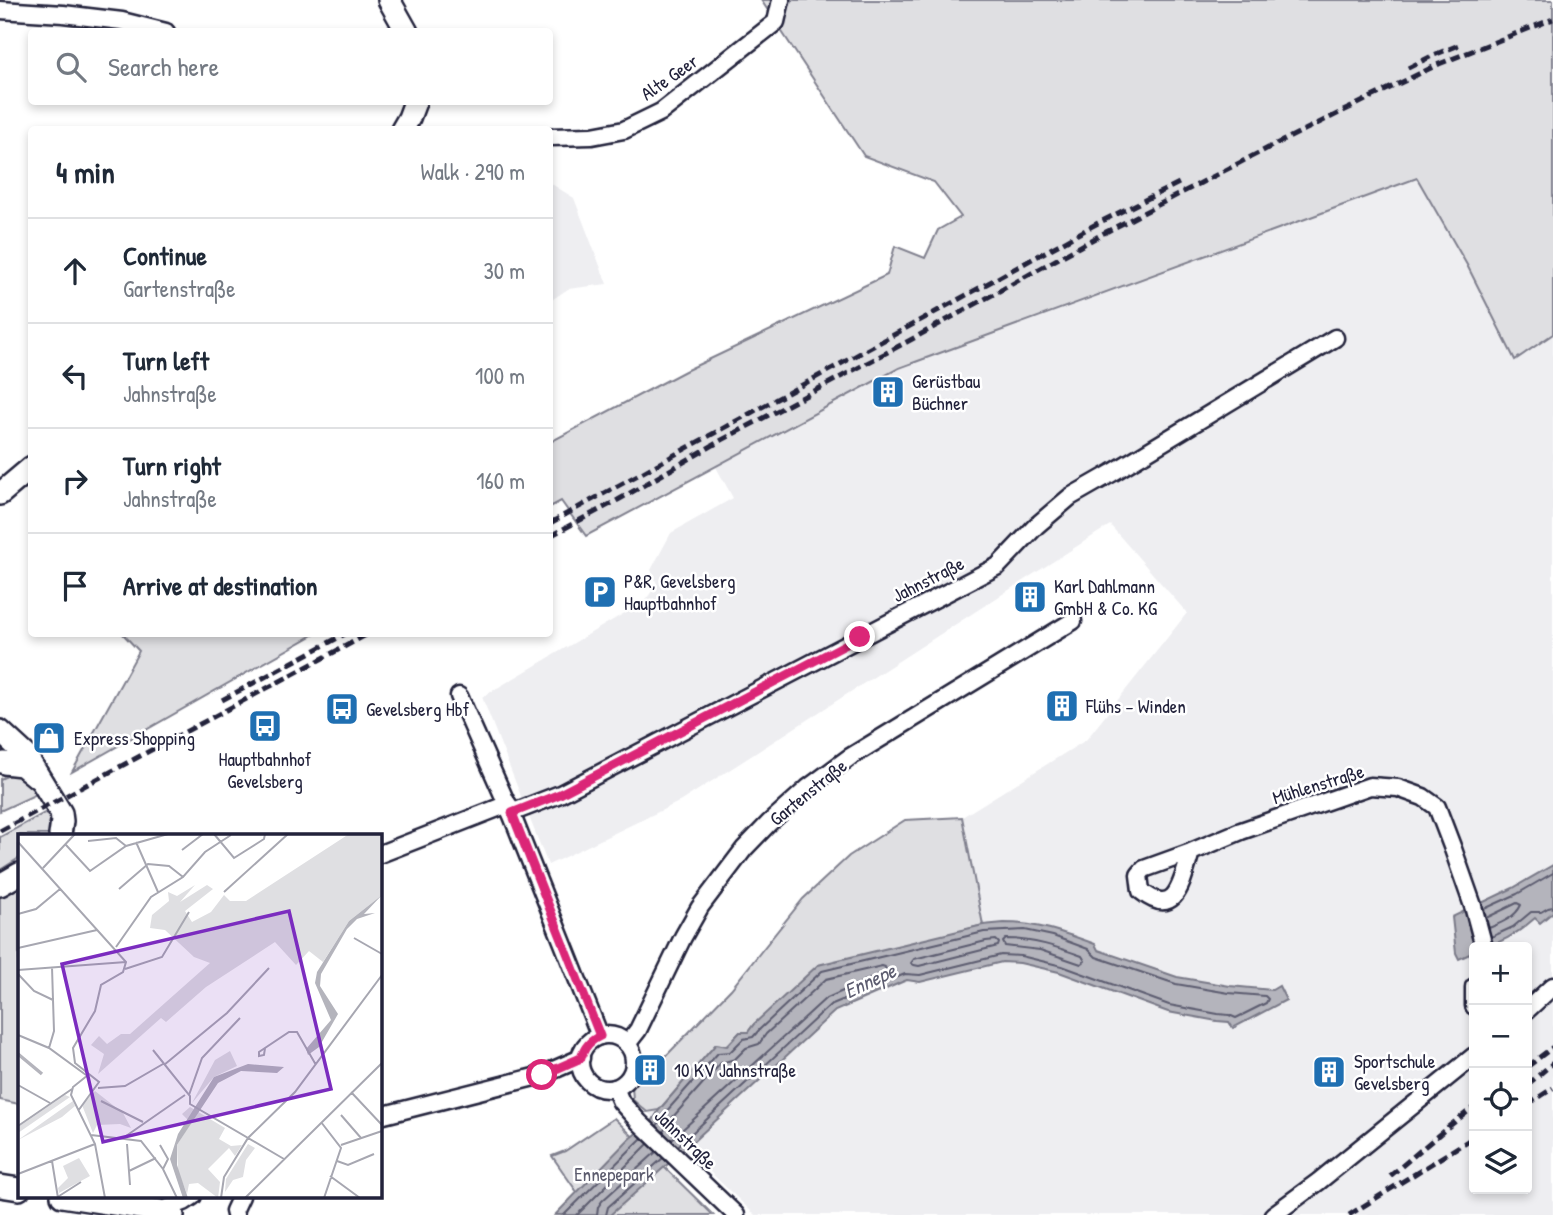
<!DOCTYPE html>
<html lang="en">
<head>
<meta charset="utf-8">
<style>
	:root { --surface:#fff; --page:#f2f2f3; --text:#1f2937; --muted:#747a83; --line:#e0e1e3 }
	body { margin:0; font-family:"Patrick Hand",sans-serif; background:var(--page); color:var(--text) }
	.controls { position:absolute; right:21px; bottom:21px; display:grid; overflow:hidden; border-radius:7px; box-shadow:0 4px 10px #0003 }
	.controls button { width:63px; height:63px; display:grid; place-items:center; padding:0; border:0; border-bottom:2px solid var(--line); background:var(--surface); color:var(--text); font:35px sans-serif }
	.stop { position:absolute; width:21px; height:21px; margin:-16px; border:5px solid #db2777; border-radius:50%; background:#fff }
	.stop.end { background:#db2777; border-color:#fff; box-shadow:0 2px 7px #0008 }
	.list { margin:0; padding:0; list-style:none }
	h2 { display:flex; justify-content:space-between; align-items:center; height:91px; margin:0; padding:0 28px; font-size:30px }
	h2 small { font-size:23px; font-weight:400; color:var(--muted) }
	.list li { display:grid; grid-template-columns:46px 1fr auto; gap:21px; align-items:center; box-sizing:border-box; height:105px; padding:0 28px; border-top:2px solid var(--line) }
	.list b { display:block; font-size:26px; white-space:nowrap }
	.list p { margin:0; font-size:23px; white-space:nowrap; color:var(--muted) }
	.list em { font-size:23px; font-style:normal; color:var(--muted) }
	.icon { flex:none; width:38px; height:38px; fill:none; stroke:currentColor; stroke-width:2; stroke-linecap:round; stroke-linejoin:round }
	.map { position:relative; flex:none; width:1553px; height:1215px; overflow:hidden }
	.search { position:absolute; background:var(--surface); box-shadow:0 4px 10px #0003; left:28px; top:28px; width:525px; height:77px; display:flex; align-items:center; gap:18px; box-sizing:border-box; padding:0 24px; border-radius:7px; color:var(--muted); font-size:26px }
	.panel { position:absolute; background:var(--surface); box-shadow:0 4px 10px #0003; left:28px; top:126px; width:525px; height:511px; border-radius:7px }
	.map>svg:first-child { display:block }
	.built { fill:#eeeef1; fill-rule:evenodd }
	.green { fill:#dfdfe2; stroke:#80808e; stroke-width:2 }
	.water { fill:#b4b4bc; stroke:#7a7a88; stroke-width:2 }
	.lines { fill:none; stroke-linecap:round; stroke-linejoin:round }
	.shore { stroke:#5c5c6f; stroke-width:2 }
	.minor-casing { stroke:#22223b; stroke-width:21 }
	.major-casing { stroke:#22223b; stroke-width:26 }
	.minor { stroke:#fff; stroke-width:16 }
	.major { stroke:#fff; stroke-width:21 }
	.rail { stroke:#22223b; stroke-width:5; stroke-dasharray:10 5; stroke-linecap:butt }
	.route { stroke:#db2777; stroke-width:9 }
	.labels { text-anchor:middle; stroke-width:5; stroke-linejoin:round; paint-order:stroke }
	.street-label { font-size:19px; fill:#22223b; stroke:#fff }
	.poi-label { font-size:19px; fill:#22223b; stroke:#fff; text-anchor:start }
	.park-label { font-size:19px; fill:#5b5b6d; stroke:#fff }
	.water-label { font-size:21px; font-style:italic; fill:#5c5c6f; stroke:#fff }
	.inset-river { fill:none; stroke:#b4b4bc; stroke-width:3.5 }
	.inset-road { fill:none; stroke:#a7a7b1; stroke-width:2 }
	.view { fill:#7b2cbf; fill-opacity:0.15; stroke:#7b2cbf; stroke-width:3.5 }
	.inset-edge { fill:none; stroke:#22223b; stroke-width:3.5 }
</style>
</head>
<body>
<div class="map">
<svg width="1553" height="1215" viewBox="0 0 1553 1215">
	<rect width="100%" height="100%" fill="#fff"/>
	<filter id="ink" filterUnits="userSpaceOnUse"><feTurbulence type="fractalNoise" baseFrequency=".0143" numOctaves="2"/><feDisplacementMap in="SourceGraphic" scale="14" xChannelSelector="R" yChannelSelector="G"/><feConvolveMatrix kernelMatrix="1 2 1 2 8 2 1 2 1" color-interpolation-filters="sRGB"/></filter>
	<g filter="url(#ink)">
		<g class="built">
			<path d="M1417,178L1467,265L1515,360L1553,334V1215H755L647,1112L659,1109L983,925L962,817L1086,740L1187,613L1110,525L681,801L548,865L482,697L645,601L657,584L651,570L671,533L733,498L716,467L899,368ZM1474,947H1527V1189H1474Z"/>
			<path d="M550,183L574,198L607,284L568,289L550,301Z"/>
		</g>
		<g class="green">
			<path d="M761,0H1553V334L1515,360L1467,265L1417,178L899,368L586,536L561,501L550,507V442L685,371L887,275L895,246L925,258L938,230L961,217L934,182L864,156Z"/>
			<path d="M123,634H315L72,772L139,651Z"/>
			<path d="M18,771L39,793L0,811V779Z"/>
			<path d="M48,811C53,820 52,826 49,835H19V858L0,870V837Z"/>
			<path d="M962,817L983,925L938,937L754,1024L748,1032H740L727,1046L716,1044L659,1110L647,1112L633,1100L632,1086L665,1057L731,989L803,899L849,856L905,820Z"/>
			<path d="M19,883V1104L0,1100V894Z"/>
			<path d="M614,1118L713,1215H593L552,1156L565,1151Z"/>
		</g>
		<g class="water">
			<path d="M1553,865V912L1540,923L1535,918C1518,933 1498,947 1474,947V952L1459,959L1456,953L1452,917L1513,888Z"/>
			<path d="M1004,923C1038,923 1062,932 1095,944L1098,950L1177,977L1230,986L1272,990L1279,986L1286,1000L1233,1028L1229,1022L1217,1021L1168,1012L1059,972L1020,963L1002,962L920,982L907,980L902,982L835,1011L685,1149L610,1215H555L629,1139L653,1120L659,1110L716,1044L727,1046L740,1032H748L754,1024L818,965L983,925Z"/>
		</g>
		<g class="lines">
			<g class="shore">
				<path d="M1484,909L1517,894L1553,873"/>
				<path d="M1486,918L1517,903L1521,905C1515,918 1501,923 1489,928"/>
				<path d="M1491,937L1513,927L1531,912H1541L1548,908L1553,907"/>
				<path d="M1006,939C1033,939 1057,947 1082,956L1085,961L1081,964L1040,950L1005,946L1003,942Z"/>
				<path d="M996,940L999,943L998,946L919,966L914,965L911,963L914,959L986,941Z"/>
				<path d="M657,1126L665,1113L718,1053L730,1052L743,1039L753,1037L760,1029L822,971L984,932L1025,930L1053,936L1088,949L1096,957L1176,984L1229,993L1265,996L1268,999L1266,1003L1236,1018L1229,1015L1218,1014L1169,1005L1062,966L1021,956L1001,955L920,975L905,974L830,1005L678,1146"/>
				<path d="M663,1132L672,1118L721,1063L735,1059L746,1048L759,1044L766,1034L826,979L882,966L885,967L886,970L885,972L825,999L671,1140"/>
				<path d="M564,1215L642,1138"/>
				<path d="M577,1215L648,1144"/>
				<path d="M597,1215L598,1207L602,1201L656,1152"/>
				<path d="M606,1215L608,1207L663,1158"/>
			</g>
			<defs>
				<g id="minor">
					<path d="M0,10L63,14L122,21L166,32"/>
					<path d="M550,137L592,136L624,130L661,112L776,22L781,0"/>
					<path d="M459,696L511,813L600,1036"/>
					<path d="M511,813L560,794L998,566L1036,526L1070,497L1112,473L1335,338"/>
					<path d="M1191,852C1182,880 1177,920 1141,891L1139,875L1144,869L1191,852L1241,831L1370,786L1398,788L1423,797L1437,807L1453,849L1473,906L1484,947"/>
					<path d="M380,854L508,804"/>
					<path d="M1474,987V1006"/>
					<path d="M1527,1010L1553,986"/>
					<circle cx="607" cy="1062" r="27"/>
					<path d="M627,1044L638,1030L683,937L700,907L744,849L769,823L808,788L850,757L1073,621"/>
					<path d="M615,1088L621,1102L639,1122L736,1215"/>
					<path d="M380,1116L542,1075L581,1058"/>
					<path d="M160,1211L184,1202L193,1196"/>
					<path d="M235,1215L234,1211L241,1196"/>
					<path d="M1273,1215L1318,1182L1474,1056"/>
				</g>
				<g id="major">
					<path d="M389,0L407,32"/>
					<path d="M402,130L409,118L415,102"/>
					<path d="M0,494L32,467"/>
					<path d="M0,731L25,754L61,813L62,821L60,835"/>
					<path d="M4,763L22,765L38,778"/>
					<path d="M0,885L19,874"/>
					<path d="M0,1186L19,1189"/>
					<path d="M62,1196L160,1211L173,1215"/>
				</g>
			</defs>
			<use href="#minor" class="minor-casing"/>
			<use href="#major" class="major-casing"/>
			<use href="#minor" class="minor"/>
			<use href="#major" class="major"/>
			<g class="rail">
				<path d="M1408,68L1434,55L1459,45"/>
				<path d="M550,523L1098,223L1179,183"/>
				<path d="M550,536L618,500L722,440L916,337L1106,232L1272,146L1439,64L1553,19"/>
				<path d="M222,700L345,634"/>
				<path d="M0,831L368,634"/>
				<path d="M1527,1067L1553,1047"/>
				<path d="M1527,1085L1553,1063"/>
				<path d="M1527,1105L1553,1088"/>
				<path d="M1390,1176L1448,1127L1474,1107"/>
				<path d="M1349,1215L1474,1137"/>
			</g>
		</g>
	</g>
	<g class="lines" filter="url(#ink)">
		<path class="route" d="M542,1075L581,1058C585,1046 590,1041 600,1036L512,813L560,794L860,637"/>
	</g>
	<defs>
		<symbol id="building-square" viewBox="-11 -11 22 22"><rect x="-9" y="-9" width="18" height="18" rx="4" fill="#1f6fb2" stroke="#fff"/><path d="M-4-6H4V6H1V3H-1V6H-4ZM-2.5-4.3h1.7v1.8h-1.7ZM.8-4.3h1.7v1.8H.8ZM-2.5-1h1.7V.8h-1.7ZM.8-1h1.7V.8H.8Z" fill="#fff"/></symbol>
		<symbol id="parking-square" viewBox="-11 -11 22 22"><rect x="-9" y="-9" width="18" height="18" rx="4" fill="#1f6fb2" stroke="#fff"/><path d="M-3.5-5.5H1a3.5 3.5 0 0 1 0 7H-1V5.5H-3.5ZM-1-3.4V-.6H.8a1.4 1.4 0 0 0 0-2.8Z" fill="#fff"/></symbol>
		<symbol id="bus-square" viewBox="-11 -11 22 22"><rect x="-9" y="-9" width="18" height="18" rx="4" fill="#1f6fb2" stroke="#fff"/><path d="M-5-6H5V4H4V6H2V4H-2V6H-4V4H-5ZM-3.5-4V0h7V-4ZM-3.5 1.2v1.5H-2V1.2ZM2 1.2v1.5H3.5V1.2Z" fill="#fff"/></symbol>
		<symbol id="shop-square" viewBox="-11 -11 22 22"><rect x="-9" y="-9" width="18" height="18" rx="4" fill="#1f6fb2" stroke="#fff"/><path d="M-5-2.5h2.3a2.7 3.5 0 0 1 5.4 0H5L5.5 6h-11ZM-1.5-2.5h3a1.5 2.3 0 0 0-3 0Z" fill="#fff"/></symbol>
	</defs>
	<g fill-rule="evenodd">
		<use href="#building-square" x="869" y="373" width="38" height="38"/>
		<use href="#parking-square" x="581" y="573" width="38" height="38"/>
		<use href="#building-square" x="1011" y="578" width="38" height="38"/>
		<use href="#building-square" x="1043" y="687" width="38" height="38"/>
		<use href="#bus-square" x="323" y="690" width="38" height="38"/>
		<use href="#bus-square" x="246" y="707" width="38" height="38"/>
		<use href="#shop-square" x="30" y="719" width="38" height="38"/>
		<use href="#building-square" x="631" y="1051" width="38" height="38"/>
		<use href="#building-square" x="1310" y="1053" width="38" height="38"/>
	</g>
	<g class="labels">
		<g class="street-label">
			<text transform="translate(669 77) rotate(-35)" y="7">Alte Geer</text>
			<text transform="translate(928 579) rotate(-27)" y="7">Jahnstraße</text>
			<text transform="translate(1318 784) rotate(-17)" y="7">Mühlenstraße</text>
			<text transform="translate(808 792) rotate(-39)" y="7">Gartenstraße</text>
			<text transform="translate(686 1139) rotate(44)" y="7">Jahnstraße</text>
		</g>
		<g class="poi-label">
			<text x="912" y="388">Gerüstbau<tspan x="912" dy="22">Büchner</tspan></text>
			<text x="624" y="588">P&amp;R, Gevelsberg<tspan x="624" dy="22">Hauptbahnhof</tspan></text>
			<text x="1054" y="593">Karl Dahlmann<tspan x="1054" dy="22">GmbH &amp; Co. KG</tspan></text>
			<text x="1086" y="713">Flühs – Winden</text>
			<text x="366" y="716">Gevelsberg Hbf</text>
			<text x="74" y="745">Express Shopping</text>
			<text x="265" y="766" text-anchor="middle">Hauptbahnhof<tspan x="265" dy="22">Gevelsberg</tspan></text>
			<text x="1354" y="1068">Sportschule<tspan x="1354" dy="22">Gevelsberg</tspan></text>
			<text x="674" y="1077">10 KV Jahnstraße</text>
		</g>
		<g class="park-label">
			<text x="614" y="1181">Ennepepark</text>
		</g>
		<g class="water-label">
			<text transform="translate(870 981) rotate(-25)" y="7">Ennepe</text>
		</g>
	</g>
	<g transform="translate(18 834)">
		<rect width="364" height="364" fill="#fff"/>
		<path d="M331,0H364V61L331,87L305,128L291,117L278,131L257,108L188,153L148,188L143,184L80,240L86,220L73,211L81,202L89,210L103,200H112L192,129L176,123L147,96L132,94L134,81L151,67L150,58L159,62L177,51L162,68L189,51L195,55L167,77L174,88L193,78L206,61L212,67H228ZM212,217L219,232L196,243L174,269L197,226ZM77,257L105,279L113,294L102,290L79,291L75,299L64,271ZM47,261L52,263L0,299V293ZM55,267L57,272L44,283L0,306ZM172,273L207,294L201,305L213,312L224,311L217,322L211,314L190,335L202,348L200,364L180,349L171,350L169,360L160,337L159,311L173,289L164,280ZM230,310L237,314L228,326L225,343L215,346L207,358L208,345ZM61,324L72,342L41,359L40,354L50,344L45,332Z" fill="#dfdfe2"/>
		<path d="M364,61L346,80L357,79L339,85L329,95L303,140L302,152L320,180L301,213L290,221L288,215L313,186L297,149L299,138L331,87ZM230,230L266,233L259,239L223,237L200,249L159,311V331L170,364H165L152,325L160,300L196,243Z" fill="#b4b4bc"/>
		<path class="inset-river" d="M0,220L24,240"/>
		<path class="inset-road" d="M196,0L216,24L246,5L247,0M70,7L98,4L108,12M0,8L108,128L105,138L83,151L77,177L55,214L57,229L81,248L60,277M118,8L140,58M48,11L72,37L108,12L150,0M164,16L185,0M25,34L57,0M101,55L130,30L151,32L165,43M206,58L270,0M0,80L18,75L42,55M336,104L364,120M98,113L133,63L165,43L187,18L213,1M0,114L79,96M34,133L35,166M107,135L144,123L171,78M0,136L108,128M0,140L16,157L35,166L36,197L31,214M0,201L31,214L68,241M247,214L246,221L241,222V218L271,198H279L298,231M135,216L172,262V270L266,325M146,231L209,179L251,134M70,241L55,253L53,261L77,310L87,364M0,251L32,269M80,254L107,252L145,230M333,258L364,291M171,261L184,224L222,184M83,267L125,288M323,281L343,304M303,288L323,314L306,364M0,292L54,255M73,301L123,307L145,335L159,364M108,302L167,261M109,310L112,351M142,311L150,325L145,335M323,311L364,297M34,327L40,364M319,327L330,331L356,320M111,337L138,324M0,340L77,310M312,342L342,364M38,364L63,348M203,364L206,343L230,304L277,258L364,141M227,364L364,229"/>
		<path class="view" d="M271,77L313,255L85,308L44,130Z"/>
		<rect width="364" height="364" class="inset-edge"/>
	</g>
</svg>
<div class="controls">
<button>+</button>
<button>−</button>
<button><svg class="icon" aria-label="locate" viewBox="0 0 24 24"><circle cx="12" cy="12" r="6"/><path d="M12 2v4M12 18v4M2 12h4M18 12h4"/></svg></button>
<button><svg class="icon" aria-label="layers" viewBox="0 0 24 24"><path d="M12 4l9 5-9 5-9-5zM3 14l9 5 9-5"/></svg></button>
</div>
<div class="stop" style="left:542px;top:1075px"></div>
<div class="stop end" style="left:860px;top:637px"></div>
<div class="search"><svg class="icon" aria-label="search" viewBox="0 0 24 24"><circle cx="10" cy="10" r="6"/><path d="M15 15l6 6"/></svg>Search here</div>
<section class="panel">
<h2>4 min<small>Walk · 290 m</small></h2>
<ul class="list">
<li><svg class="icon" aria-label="ahead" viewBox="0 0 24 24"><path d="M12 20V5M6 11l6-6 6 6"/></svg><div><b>Continue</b><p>Gartenstraße</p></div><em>30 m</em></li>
<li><svg class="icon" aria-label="left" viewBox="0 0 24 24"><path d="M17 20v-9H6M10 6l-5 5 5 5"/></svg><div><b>Turn left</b><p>Jahnstraße</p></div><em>100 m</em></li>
<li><svg class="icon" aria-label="right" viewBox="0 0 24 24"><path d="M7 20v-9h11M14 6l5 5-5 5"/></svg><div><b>Turn right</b><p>Jahnstraße</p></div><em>160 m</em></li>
<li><svg class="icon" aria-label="arrive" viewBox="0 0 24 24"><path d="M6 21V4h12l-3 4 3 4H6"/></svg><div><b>Arrive at destination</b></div></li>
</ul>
</section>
</div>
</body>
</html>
